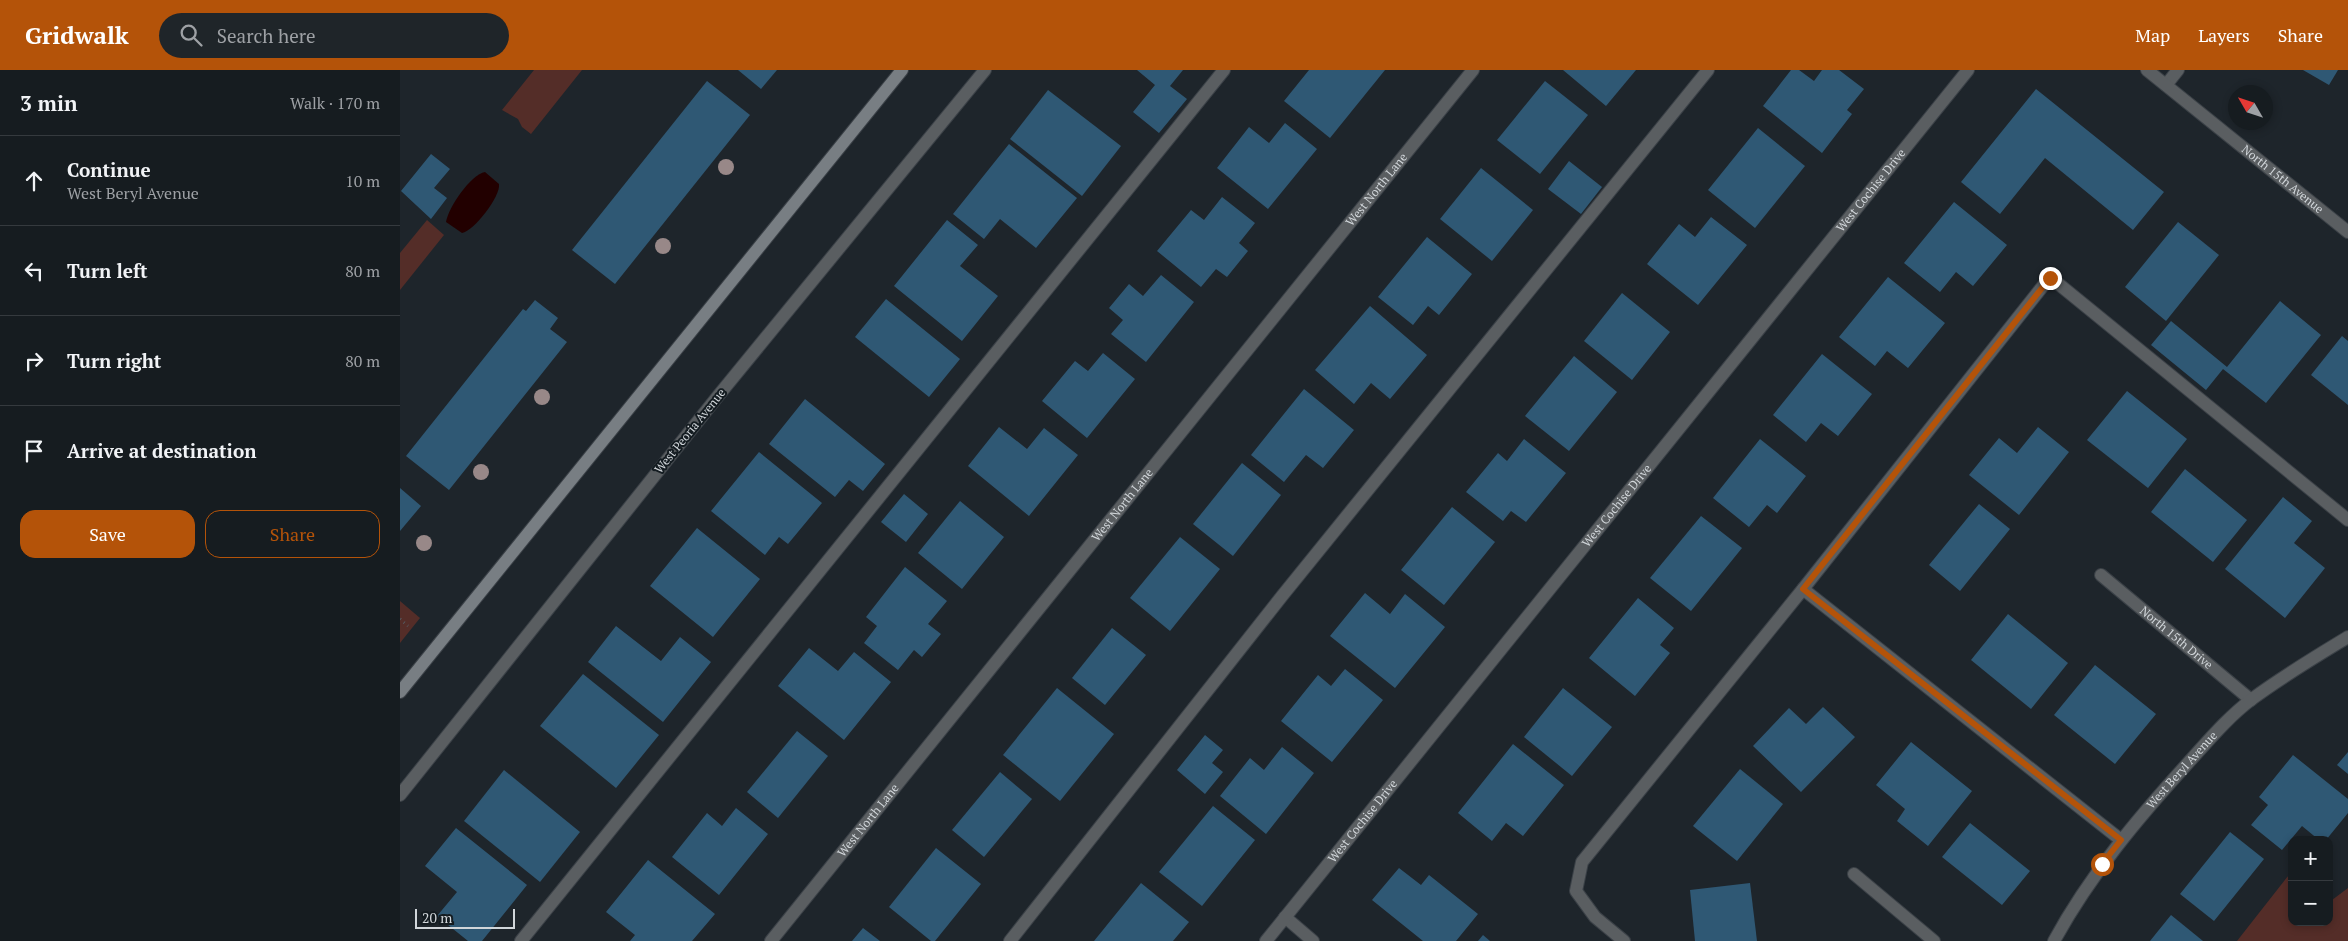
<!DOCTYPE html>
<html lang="en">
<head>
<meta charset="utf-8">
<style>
	:root { --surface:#161c20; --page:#1f2529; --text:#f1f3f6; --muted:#9ea1a5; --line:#353a3e; --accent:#b45309 }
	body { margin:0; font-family:"PT Serif",serif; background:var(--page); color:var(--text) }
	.controls { position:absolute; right:15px; bottom:15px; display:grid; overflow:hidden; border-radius:10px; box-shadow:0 2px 8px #0003 }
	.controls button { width:45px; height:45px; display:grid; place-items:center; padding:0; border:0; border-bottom:1px solid var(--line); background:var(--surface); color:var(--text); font:25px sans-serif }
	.compass { position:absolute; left:1828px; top:15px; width:45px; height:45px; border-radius:50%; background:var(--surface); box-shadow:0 2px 8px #0003; rotate:309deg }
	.scale { position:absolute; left:15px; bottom:12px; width:100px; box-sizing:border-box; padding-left:5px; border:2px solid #d1d6da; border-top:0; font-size:14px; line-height:18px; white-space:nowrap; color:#d1d6da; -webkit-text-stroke:4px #141c21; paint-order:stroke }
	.stop { position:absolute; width:15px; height:15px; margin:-11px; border:4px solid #b45309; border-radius:50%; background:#fff }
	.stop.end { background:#b45309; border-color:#fff; box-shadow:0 1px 5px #0008 }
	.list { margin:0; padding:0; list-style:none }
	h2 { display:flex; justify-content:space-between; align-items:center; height:65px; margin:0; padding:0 20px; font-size:21px }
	h2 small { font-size:16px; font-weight:400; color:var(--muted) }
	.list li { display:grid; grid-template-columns:32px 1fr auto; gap:15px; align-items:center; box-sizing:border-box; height:90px; padding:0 20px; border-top:1px solid var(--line) }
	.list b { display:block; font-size:19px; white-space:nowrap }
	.list p { margin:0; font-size:16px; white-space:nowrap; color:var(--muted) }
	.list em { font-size:16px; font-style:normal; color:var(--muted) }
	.actions { display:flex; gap:10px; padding:15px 20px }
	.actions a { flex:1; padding:11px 0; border:1px solid var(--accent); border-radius:15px; text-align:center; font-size:18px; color:var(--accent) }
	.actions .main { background:var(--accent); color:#fff }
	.icon { flex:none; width:28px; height:28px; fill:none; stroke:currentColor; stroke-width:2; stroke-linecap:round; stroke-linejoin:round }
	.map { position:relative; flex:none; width:1948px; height:871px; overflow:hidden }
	header { display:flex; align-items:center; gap:30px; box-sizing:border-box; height:70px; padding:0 25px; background:var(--accent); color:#fff }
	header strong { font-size:24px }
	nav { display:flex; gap:28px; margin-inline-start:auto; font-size:18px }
	.search { width:350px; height:45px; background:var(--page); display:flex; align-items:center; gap:12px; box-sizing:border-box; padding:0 18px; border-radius:28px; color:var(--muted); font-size:19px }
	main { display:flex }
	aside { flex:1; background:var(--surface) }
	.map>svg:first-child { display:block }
	.green { fill:#542d28 }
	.water { fill:#200 }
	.building { fill:#2f5874 }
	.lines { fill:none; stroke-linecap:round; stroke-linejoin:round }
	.service-casing { stroke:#3b4147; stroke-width:14 }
	.minor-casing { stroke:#3b4147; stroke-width:14 }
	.tertiary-casing { stroke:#3b4147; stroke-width:14 }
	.secondary-casing { stroke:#3b4147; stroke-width:14 }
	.path { stroke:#565c62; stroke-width:3; stroke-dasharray:1 4; stroke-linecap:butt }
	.service { stroke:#5a5e61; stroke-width:12 }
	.minor { stroke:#5a5e61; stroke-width:12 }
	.tertiary { stroke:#5a5e61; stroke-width:12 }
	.secondary { stroke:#787e83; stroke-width:12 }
	.tree { fill:#988888 }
	.route { stroke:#b45309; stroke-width:6 }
	.labels { text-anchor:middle; stroke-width:4; stroke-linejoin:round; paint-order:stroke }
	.street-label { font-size:12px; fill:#d1d6da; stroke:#141c21 }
</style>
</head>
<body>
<header>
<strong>Gridwalk</strong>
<div class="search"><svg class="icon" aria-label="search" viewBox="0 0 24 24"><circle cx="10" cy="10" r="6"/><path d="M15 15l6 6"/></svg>Search here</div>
<nav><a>Map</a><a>Layers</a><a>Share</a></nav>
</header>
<main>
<aside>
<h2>3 min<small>Walk · 170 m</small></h2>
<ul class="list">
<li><svg class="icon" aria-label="ahead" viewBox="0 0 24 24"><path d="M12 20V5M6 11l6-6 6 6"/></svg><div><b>Continue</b><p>West Beryl Avenue</p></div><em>10 m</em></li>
<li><svg class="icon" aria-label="left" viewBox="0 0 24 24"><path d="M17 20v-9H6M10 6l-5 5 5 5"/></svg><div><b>Turn left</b></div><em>80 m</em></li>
<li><svg class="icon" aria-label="right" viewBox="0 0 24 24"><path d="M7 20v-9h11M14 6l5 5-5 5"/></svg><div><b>Turn right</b></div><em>80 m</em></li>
<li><svg class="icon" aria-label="arrive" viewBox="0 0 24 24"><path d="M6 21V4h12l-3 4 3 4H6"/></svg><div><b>Arrive at destination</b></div></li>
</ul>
<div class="actions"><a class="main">Save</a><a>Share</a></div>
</aside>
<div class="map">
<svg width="1948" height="871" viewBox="0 0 1948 871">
	<rect width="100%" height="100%" fill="#1e252b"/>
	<g class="green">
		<path d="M134,0H182L131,64L122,57L118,49L102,40Z"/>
		<path d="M27,150L44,165L0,220V183Z"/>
		<path d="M0,531L20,548L0,573Z"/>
		<path d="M1892,801V852H1929V827L1932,830L1948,818V871H1837Z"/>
	</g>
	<path class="water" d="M85,102L99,114C101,126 74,161 62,163L46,152C48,138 71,104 85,102Z"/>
	<g class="building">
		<path d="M338,0H377L361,19Z"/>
		<path d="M737,0H783L770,16L787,29L759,63L733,42L755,15Z"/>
		<path d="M909,0H985L930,68L884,31Z"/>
		<path d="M1163,0H1236L1206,36Z"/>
		<path d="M1391,0H1399L1414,11L1422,0H1439L1464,19L1447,40L1452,44L1422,83L1363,36Z"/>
		<path d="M1903,0H1938L1929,15Z"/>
		<path d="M307,11L350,45L215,214L172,180Z"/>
		<path d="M1145,11L1188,45L1140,104L1097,70Z"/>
		<path d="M1636,19L1764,122L1733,160L1645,88L1600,144L1561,112Z"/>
		<path d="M648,20L721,76L682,126L610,69Z"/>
		<path d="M885,53L917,79L868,139L817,98L849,57L869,73Z"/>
		<path d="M1358,58L1405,96L1355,158L1308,120Z"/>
		<path d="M609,74L677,128L636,178L600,149L584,169L553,144Z"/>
		<path d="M31,84L50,99L34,118L47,128L31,149L1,121Z"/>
		<path d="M1169,91L1202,117L1181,144L1148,119Z"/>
		<path d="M1081,98L1133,140L1092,191L1040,149Z"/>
		<path d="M822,127L855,153L839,173L848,181L827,207L816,199L801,217L757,181L791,140L804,150Z"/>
		<path d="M1554,132L1607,175L1573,216L1556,202L1540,222L1504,193Z"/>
		<path d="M1311,147L1347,175L1298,235L1247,194L1279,154L1295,167Z"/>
		<path d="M547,150L578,175L560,196L598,226L562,271L494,216Z"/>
		<path d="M1778,152L1819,185L1766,251L1725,217Z"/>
		<path d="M1027,167L1072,204L1039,245L1028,236L1013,255L978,227Z"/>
		<path d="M761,205L794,232L746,292L711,264L723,250L709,238L729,214L743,226Z"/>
		<path d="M1488,207L1545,253L1508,298L1487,281L1475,296L1439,267Z"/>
		<path d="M1222,223L1270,262L1232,310L1184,271Z"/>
		<path d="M486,229L560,289L529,327L455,267Z"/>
		<path d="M135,230L158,248L150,259L167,272L49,420L6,386L123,239L126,241Z"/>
		<path d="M1880,231L1921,265L1866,333L1823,299L1806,320L1751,275L1771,251L1827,297Z"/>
		<path d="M970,236L1027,285L990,329L971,313L954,334L915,300Z"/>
		<path d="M1942,266L1948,271V335L1911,305Z"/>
		<path d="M703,283L735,309L687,368L642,331L675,291L688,301Z"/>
		<path d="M1422,284L1472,324L1438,366L1421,353L1406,372L1373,345Z"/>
		<path d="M1174,286L1217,322L1169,381L1125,346Z"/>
		<path d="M904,319L954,360L923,398L906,385L884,412L851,385Z"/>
		<path d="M1727,321L1787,369L1748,418L1687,370Z"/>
		<path d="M405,329L485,394L463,421L449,410L435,427L369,374Z"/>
		<path d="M599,357L627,379L644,358L678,385L629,446L568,396Z"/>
		<path d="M1638,357L1669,382L1619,445L1569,405L1599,368L1617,383Z"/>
		<path d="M1124,369L1166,403L1126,452L1111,441L1103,451L1066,422L1098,383L1107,391Z"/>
		<path d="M1360,369L1406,406L1377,443L1367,435L1349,457L1313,428Z"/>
		<path d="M359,382L422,433L388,474L379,467L365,485L311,441Z"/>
		<path d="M842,393L881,425L833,486L793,454Z"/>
		<path d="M1785,399L1847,450L1813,492L1751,442Z"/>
		<path d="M0,418L21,436L0,461Z"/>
		<path d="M504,424L528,444L506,472L481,452Z"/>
		<path d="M1883,427L1912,451L1894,473L1925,498L1885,548L1825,499Z"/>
		<path d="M560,431L604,467L562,519L518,483Z"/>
		<path d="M1579,434L1610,459L1560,521L1529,495Z"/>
		<path d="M1052,437L1095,472L1044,535L1001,500Z"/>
		<path d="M1301,446L1342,478L1291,541L1250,508Z"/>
		<path d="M297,458L360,509L313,567L250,516Z"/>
		<path d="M780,467L820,499L770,561L730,528Z"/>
		<path d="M505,497L547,531L528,554L541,564L522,587L514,580L498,600L464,573L477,556L466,547Z"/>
		<path d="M965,523L990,544L1005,524L1045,557L995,618L930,566Z"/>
		<path d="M1238,528L1274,558L1260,575L1270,583L1235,626L1189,588Z"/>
		<path d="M1608,544L1668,593L1631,639L1571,590Z"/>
		<path d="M216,556L261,591L280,567L311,592L263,652L188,592Z"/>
		<path d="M712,558L746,585L705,635L672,608Z"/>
		<path d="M409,578L438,601L454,582L491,612L444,670L378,616Z"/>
		<path d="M1695,595L1756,644L1715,694L1654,645Z"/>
		<path d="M945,599L983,630L932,692L881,651L918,605L931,616Z"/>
		<path d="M183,604L259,665L216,718L140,656Z"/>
		<path d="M657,618L714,664L660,731L603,685Z"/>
		<path d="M1163,618L1212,657L1172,706L1124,667Z"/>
		<path d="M1423,637L1455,667L1401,722L1353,676L1389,638L1406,654Z"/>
		<path d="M397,661L428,686L378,748L347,722Z"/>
		<path d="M805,665L823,680L812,693L823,702L805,724L777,700Z"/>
		<path d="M1511,672L1572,721L1528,776L1497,751L1505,739L1476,715Z"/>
		<path d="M1113,674L1164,715L1123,766L1106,753L1092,771L1058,743Z"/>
		<path d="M882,677L914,703L866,764L820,726L850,688L864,700Z"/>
		<path d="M1948,682V704L1937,695Z"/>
		<path d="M1893,685L1948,729V743L1926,770H1919L1902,756L1882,780L1851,755L1868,735L1859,727Z"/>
		<path d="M1340,699L1383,734L1337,791L1293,756Z"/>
		<path d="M104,700L180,762L140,812L64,751Z"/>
		<path d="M600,702L632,729L584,787L552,760Z"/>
		<path d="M813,736L855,770L802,836L759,802Z"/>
		<path d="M336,738L368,764L319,825L272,787L307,743L322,756Z"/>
		<path d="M1570,753L1630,801L1602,835L1542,787Z"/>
		<path d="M56,758L127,815L82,871H68L37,846L57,822L25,796Z"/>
		<path d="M1830,762L1864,789L1814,851L1780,824Z"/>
		<path d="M536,778L581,814L535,871H531L489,837Z"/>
		<path d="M248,790L315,844L292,871H230L235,865L206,842Z"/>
		<path d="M999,798L1021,815L1029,805L1078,844L1056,871H1023L972,830Z"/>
		<path d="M741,813L789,852L773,871H694Z"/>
		<path d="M1350,813L1357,871H1295L1290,820Z"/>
		<path d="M1771,845L1803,871H1750Z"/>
		<path d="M463,858L480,871H452Z"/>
		<path d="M1083,865L1090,871H1078Z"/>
	</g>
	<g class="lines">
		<defs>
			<g id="service">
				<path d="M1403,519L1721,770"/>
				<path d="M121,871L824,0"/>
				<path d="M610,871L882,526L1308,0"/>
				<path d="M1224,871L1195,847L1176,821L1182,792L1403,519L1650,207L1948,450"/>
			</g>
			<g id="minor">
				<path d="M1766,15L1778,0"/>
				<path id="s1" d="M1701,505L1851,630"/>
				<path d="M0,725L318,326L585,0"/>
				<path d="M1454,804L1534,871"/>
				<path d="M885,847L913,871"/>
				<path id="s2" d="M371,871L1073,0"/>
				<path id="s3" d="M866,871L1568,0"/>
				<path id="s4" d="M1654,871C1690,805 1738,748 1788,693C1808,671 1828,647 1852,629C1883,606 1915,587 1948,567"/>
			</g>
			<g id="tertiary">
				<path id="s5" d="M1747,0L1948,162"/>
			</g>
			<path id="secondary" d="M0,622L502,0"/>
		</defs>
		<use href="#service" class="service-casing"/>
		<use href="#minor" class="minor-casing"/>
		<use href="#tertiary" class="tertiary-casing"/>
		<use href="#secondary" class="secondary-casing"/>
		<path class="path" d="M0,549L8,556"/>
		<use href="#service" class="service"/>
		<use href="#minor" class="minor"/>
		<use href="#tertiary" class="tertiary"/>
		<use href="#secondary" class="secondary"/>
	</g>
	<g class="tree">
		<circle cx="326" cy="97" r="8"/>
		<circle cx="263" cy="176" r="8"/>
		<circle cx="142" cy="327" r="8"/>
		<circle cx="81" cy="402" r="8"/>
		<circle cx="24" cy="473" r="8"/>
	</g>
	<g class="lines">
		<path class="route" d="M1650,208L1403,519L1721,770L1702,794"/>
	</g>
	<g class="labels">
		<g class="street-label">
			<text dy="4" stroke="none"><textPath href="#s5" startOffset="174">North 15th Avenue</textPath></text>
			<text dy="4" stroke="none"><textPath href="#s2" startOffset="965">West North Lane</textPath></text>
			<text dy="4" stroke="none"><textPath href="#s3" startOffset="964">West Cochise Drive</textPath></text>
			<text transform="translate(290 361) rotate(-51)" y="4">West Peoria Avenue</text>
			<text dy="4" stroke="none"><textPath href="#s3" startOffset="559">West Cochise Drive</textPath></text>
			<text dy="4" stroke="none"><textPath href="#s2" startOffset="560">West North Lane</textPath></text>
			<text dy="4" stroke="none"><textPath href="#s1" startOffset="98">North 15th Drive</textPath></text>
			<text dy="4" stroke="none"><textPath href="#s4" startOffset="214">West Beryl Avenue</textPath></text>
			<text dy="4" stroke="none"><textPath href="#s2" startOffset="155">West North Lane</textPath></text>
			<text dy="4" stroke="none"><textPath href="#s3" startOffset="154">West Cochise Drive</textPath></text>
		</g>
	</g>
</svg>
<div class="controls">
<button>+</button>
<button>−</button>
</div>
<svg class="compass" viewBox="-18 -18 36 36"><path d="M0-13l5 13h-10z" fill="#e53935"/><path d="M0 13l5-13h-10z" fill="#9ea1a5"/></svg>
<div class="scale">20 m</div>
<div class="stop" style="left:1702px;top:794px"></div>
<div class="stop end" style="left:1650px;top:208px"></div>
</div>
</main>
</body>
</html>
